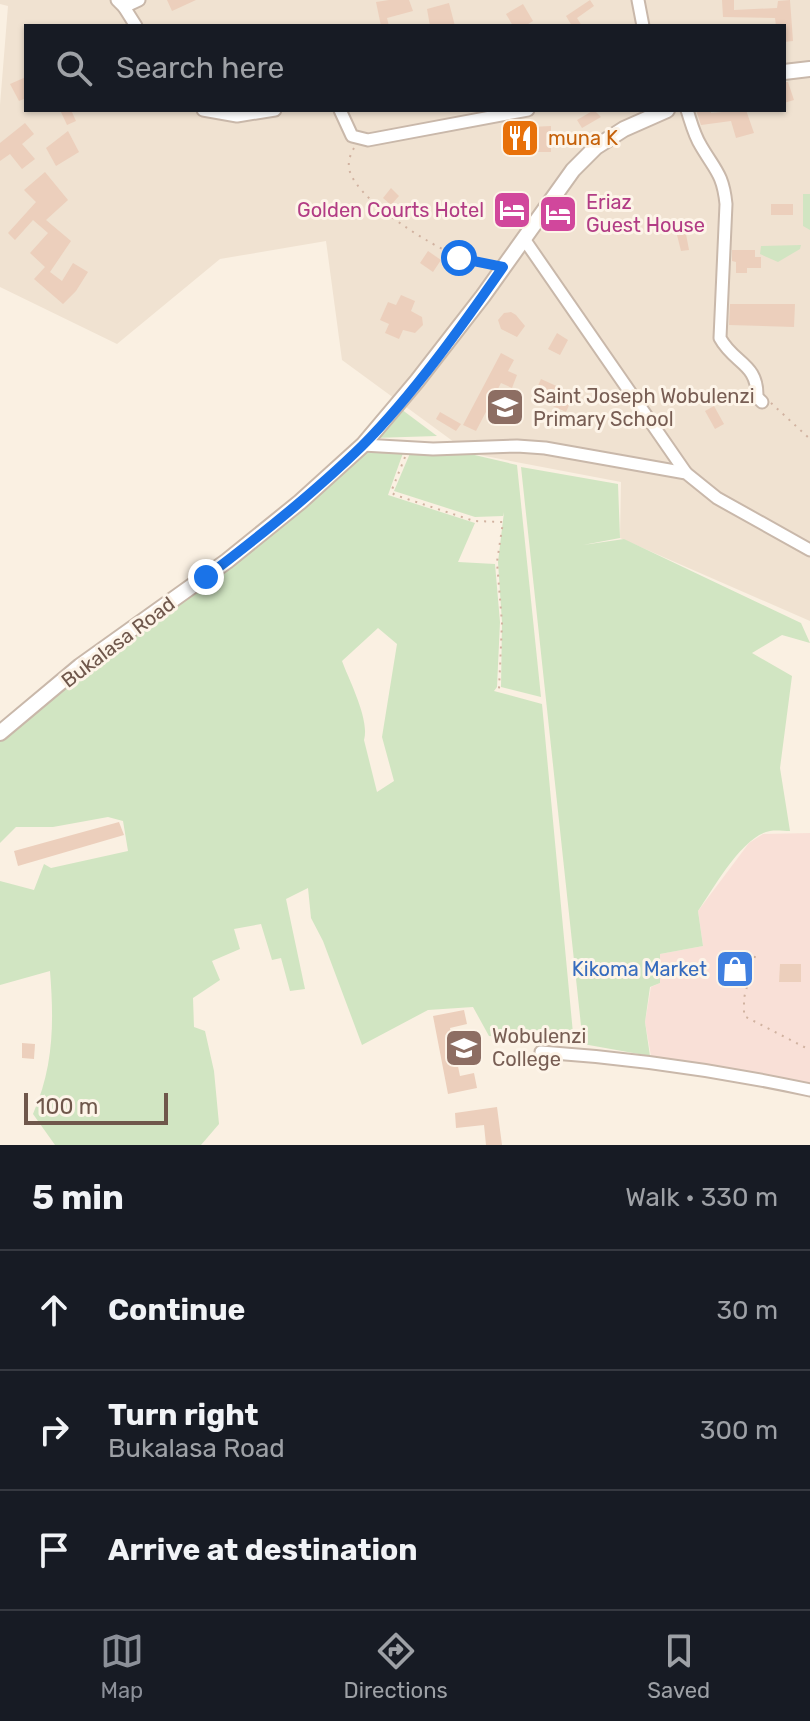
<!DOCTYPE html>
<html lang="en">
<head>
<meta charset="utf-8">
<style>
	:root { --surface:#171b24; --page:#242831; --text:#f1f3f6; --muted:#9ea1a6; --line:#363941; --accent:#8c9099 }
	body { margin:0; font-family:Rubik,sans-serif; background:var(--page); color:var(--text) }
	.scale { position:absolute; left:24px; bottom:20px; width:144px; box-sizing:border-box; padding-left:8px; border:4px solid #6f574b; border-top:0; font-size:22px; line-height:28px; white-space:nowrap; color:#6f574b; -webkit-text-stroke:6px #fdf4e8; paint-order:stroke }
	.stop { position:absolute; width:24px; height:24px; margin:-18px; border:6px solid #1a73e8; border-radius:50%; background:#fff }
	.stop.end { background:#1a73e8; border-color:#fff; box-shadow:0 2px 8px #0008 }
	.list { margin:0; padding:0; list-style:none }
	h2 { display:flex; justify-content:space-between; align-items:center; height:104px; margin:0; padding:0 32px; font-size:34px }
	h2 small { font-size:26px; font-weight:400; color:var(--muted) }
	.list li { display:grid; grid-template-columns:52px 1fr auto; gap:24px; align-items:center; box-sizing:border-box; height:120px; padding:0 32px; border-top:2px solid var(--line) }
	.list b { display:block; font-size:30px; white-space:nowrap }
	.list p { margin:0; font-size:26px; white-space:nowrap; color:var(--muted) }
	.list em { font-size:26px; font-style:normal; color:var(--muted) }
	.icon { flex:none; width:44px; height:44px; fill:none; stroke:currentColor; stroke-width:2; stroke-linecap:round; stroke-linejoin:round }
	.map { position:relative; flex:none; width:810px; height:1145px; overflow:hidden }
	.search { position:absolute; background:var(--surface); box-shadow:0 2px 6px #0004; left:24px; right:24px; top:24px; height:88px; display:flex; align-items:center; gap:20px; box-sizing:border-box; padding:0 28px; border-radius:0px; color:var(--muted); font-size:30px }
	.sheet { height:464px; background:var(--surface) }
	nav { display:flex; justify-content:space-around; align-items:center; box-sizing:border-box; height:112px; border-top:2px solid var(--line); background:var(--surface); font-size:22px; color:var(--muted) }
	nav a { display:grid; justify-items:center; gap:4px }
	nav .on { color:var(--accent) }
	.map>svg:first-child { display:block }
	.residential { fill:#f0e2d1; fill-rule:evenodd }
	.commercial { fill:#f9e0d7 }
	.green { fill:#d1e5c2; fill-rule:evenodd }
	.building { fill:#eccfbc }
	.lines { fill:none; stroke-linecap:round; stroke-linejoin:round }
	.minor-casing { stroke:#c9b8aa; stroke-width:15 }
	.tertiary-casing { stroke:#c9b8aa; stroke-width:18 }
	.path { stroke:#d1b2a0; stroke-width:2; stroke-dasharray:2 6; stroke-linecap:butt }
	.minor { stroke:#fff; stroke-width:11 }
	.tertiary { stroke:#fff; stroke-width:14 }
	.route { stroke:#1a73e8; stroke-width:10 }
	.labels { text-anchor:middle; stroke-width:6; stroke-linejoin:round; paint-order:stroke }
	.food-label { font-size:20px; fill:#c56008; stroke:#fdf4e8; text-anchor:start }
	.hotel-label { font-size:20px; fill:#b23c85; stroke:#fdf4e8; text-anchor:start }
	.education-label { font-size:20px; fill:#785e54; stroke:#fdf4e8; text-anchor:start }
	.street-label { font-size:20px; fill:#6f574b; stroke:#fdf4e8 }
	.shop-label { font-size:20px; fill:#366cbe; stroke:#fdf4e8; text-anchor:end }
</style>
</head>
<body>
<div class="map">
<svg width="810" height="1145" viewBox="0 0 810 1145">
	<rect width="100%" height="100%" fill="#faf0e2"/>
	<path class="residential" d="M0,0H810V621L620,538L621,482L469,453L342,360L326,241L220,259L117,344L0,287V105L8,6L0,4ZM26,26H784V110H26Z"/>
	<path class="commercial" d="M810,833V1088L682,1065L651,1056L645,1022L651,987L660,983V954L703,946L698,911L749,843L763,834Z"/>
	<g class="green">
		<path d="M803,194H810V230L803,226Z"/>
		<path d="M801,245L800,249L778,262L760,254L761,246Z"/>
		<path d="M401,409L437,436L373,438Z"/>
		<path d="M358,449L403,453L388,495L475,523L458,562L495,564L500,622L497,687L494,691L542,704L574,1044L489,1036L473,1007L428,1010L362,1045L323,941L311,918L308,888L286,899L305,989L290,991L281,958L272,960L261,924L234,929L240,949L212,961L220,980L193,998L194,1027L205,1031L214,1071L219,1124L201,1145H55L33,1114C54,1066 54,1022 50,971L0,985V881L34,890L44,864L51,868L128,851L123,821L108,817L53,827H16L0,843V741L90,664L155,623ZM378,628L397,644L382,737L394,781L377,792L364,740C370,720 349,680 342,661Z"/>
		<path d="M411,451L466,453L517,465L541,697L501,687L502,622L498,562L504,512L503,516L475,517L394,491Z"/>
		<path d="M521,467L618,484L620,538L583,545L624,539L801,623L810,643L782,635L752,653L792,676L780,768L790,831C784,831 776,830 770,831C743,835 713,889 698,911L703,946L660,954V983L650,987L645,1022L650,1056L583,1044Z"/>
	</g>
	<g class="building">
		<path d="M167,0H196L172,11Z"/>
		<path d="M389,0H409L413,11L387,18L389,26H381L376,2Z"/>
		<path d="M590,0L594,6L577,18L582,26H572L566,16Z"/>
		<path d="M722,0H734V10L777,8L778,1L790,0L793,41L784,42V26H776L775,18L723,17Z"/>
		<path d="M449,3L455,26H430L427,9Z"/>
		<path d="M523,4L533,21L525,26H513L506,14Z"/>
		<path d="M26,77V98L19,101L10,84Z"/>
		<path d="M784,82H788L794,100L784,103Z"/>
		<path d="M60,110H71L76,121L67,125Z"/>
		<path d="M594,110L601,117L582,128L577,120Z"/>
		<path d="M696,110H711V113L746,110L754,133L736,138L731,121L701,125Z"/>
		<path d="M25,123L34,134L22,144L35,159L22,169L10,154L0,161V143Z"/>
		<path d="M551,126V152H536V147L511,149L510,128Z"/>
		<path d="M68,131L79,152L56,166L46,148Z"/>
		<path d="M45,172L68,200L46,220L71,241L50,272L62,281L73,263L88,272L76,291L63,304L34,279L45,267L30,253L48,233L33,220L15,240L8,233L36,202L24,190Z"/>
		<path d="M391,188L399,196L391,205L383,198Z"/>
		<rect x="771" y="204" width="22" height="11"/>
		<path d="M686,234L689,250L681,251L677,235Z"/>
		<path d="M732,250H755V257H761V268H747V273H736V262L732,261Z"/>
		<path d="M428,251L441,260L433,272L420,263Z"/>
		<path d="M401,295L415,301L411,311L422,317L423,325L415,333L403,330L399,339L385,333L389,324L380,320L388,302L396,305Z"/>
		<path d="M730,304H795L794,327L729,325Z"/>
		<path d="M511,312L516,315L525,326L517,337L501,329L498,320L504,313Z"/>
		<path d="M557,333L568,340L560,355L548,349Z"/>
		<path d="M501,353L514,360L508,371L517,375L512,388L501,383L476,431L463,425Z"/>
		<path d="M541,379L574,394L566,412L533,397Z"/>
		<path d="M714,406L724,424L715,429L705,411Z"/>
		<path d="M440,412L461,424L456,431L436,419Z"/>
		<path d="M119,822L124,835L18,866L14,851Z"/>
		<path d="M780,964H801V982H779Z"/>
		<path d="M464,1010L467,1024L450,1028L460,1076L474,1073L477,1088L448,1094L433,1016Z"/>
		<path d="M22,1043L35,1044L34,1059L22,1058Z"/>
		<path d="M497,1107L502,1145H486L484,1125L456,1128L455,1113Z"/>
	</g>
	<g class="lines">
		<defs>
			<g id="minor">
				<path d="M117,0L124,7L139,0"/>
				<path d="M638,0L643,26"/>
				<path d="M124,7L136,26"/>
				<path d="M203,110L237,116L275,110"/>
				<path d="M340,110L352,136L368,140L528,110"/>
				<path d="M687,110C691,122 694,135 701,146C715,170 723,174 726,204L720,338C734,364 758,363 757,397L762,402"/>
				<path d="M524,239L686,473"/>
				<path d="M363,445L433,449L517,446L545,448L686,473L717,498L810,550"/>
				<path d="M541,1052C631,1058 722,1071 810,1090"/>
			</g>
			<g id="tertiary">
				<path d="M784,72L810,69"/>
				<path d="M0,733L80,666L227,561L300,502L363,445L417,381L483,296L573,170L596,147L624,129L667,110"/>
			</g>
		</defs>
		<use href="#minor" class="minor-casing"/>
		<use href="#tertiary" class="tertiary-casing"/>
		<g class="path">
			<path d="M354,148C350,155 347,163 350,172C360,202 430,245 459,257C468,261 479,263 489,265"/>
			<path d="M771,403L810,439"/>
			<path d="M405,457L391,492L395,495L474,521L503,522L497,562L502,623L499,689"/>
			<path d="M755,956L744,998V1016L810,1050"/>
		</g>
		<use href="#minor" class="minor"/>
		<use href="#tertiary" class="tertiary"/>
	</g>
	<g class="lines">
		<path class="route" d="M206,577C260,536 314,493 362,446C413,395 462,326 503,267L459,258"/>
	</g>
	<defs>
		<symbol id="restaurant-square" viewBox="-11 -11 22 22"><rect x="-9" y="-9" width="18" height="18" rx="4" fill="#e8710a" stroke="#fdf4e8"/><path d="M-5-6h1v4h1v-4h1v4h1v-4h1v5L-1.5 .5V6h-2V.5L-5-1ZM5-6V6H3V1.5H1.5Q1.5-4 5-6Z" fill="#fff"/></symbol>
		<symbol id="hotel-square" viewBox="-11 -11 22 22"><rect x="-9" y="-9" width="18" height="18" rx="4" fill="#d1479c" stroke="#fdf4e8"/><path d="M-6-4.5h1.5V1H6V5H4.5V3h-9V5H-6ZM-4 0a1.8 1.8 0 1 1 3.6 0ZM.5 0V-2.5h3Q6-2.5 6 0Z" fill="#fff"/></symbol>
		<symbol id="school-square" viewBox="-11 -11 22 22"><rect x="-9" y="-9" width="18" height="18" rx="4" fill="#8d6e63" stroke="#fdf4e8"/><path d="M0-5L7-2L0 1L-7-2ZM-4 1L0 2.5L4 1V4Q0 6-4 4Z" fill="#fff"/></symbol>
		<symbol id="shop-square" viewBox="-11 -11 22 22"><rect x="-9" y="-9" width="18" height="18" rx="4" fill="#3f7fe0" stroke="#fdf4e8"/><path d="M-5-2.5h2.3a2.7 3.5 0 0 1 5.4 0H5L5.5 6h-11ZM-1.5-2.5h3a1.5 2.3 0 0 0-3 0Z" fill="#fff"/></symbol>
	</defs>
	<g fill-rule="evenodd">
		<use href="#restaurant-square" x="498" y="116" width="44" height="44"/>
		<use href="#hotel-square" x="490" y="188" width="44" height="44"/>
		<use href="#hotel-square" x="536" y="192" width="44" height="44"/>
		<use href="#school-square" x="483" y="385" width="44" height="44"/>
		<use href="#shop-square" x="713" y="947" width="44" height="44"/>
		<use href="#school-square" x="442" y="1026" width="44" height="44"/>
	</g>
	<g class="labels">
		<g class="food-label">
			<text x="548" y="145">muna K</text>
		</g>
		<g class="hotel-label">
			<text x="586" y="209">Eriaz<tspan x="586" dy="23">Guest House</tspan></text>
			<text x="484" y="217" text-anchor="end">Golden Courts Hotel</text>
		</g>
		<g class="education-label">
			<text x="533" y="403">Saint Joseph Wobulenzi<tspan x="533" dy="23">Primary School</tspan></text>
			<text x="492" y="1043">Wobulenzi<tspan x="492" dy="23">College</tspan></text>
		</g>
		<g class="street-label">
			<text transform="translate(118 642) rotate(-37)" y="7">Bukalasa Road</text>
		</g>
		<g class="shop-label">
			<text x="707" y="976">Kikoma Market</text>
		</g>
	</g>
</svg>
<div class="scale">100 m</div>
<div class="stop" style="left:459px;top:258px"></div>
<div class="stop end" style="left:206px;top:577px"></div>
<div class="search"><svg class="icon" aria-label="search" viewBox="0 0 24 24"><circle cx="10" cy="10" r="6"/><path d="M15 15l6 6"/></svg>Search here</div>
</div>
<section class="sheet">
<h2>5 min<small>Walk · 330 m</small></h2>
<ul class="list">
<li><svg class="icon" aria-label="ahead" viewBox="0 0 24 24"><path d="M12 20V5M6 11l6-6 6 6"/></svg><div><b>Continue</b></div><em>30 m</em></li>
<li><svg class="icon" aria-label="right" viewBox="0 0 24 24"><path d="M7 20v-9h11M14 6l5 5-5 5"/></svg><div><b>Turn right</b><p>Bukalasa Road</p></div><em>300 m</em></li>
<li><svg class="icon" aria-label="arrive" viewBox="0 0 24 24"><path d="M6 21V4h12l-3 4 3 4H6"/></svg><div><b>Arrive at destination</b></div></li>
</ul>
</section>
<nav>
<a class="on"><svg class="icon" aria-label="map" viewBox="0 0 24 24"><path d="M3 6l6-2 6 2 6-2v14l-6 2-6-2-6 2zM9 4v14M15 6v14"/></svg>Map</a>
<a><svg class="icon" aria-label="directions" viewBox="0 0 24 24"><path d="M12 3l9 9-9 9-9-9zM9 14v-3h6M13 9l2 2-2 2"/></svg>Directions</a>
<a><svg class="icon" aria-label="saved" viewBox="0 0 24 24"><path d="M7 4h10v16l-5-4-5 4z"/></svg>Saved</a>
</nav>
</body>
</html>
